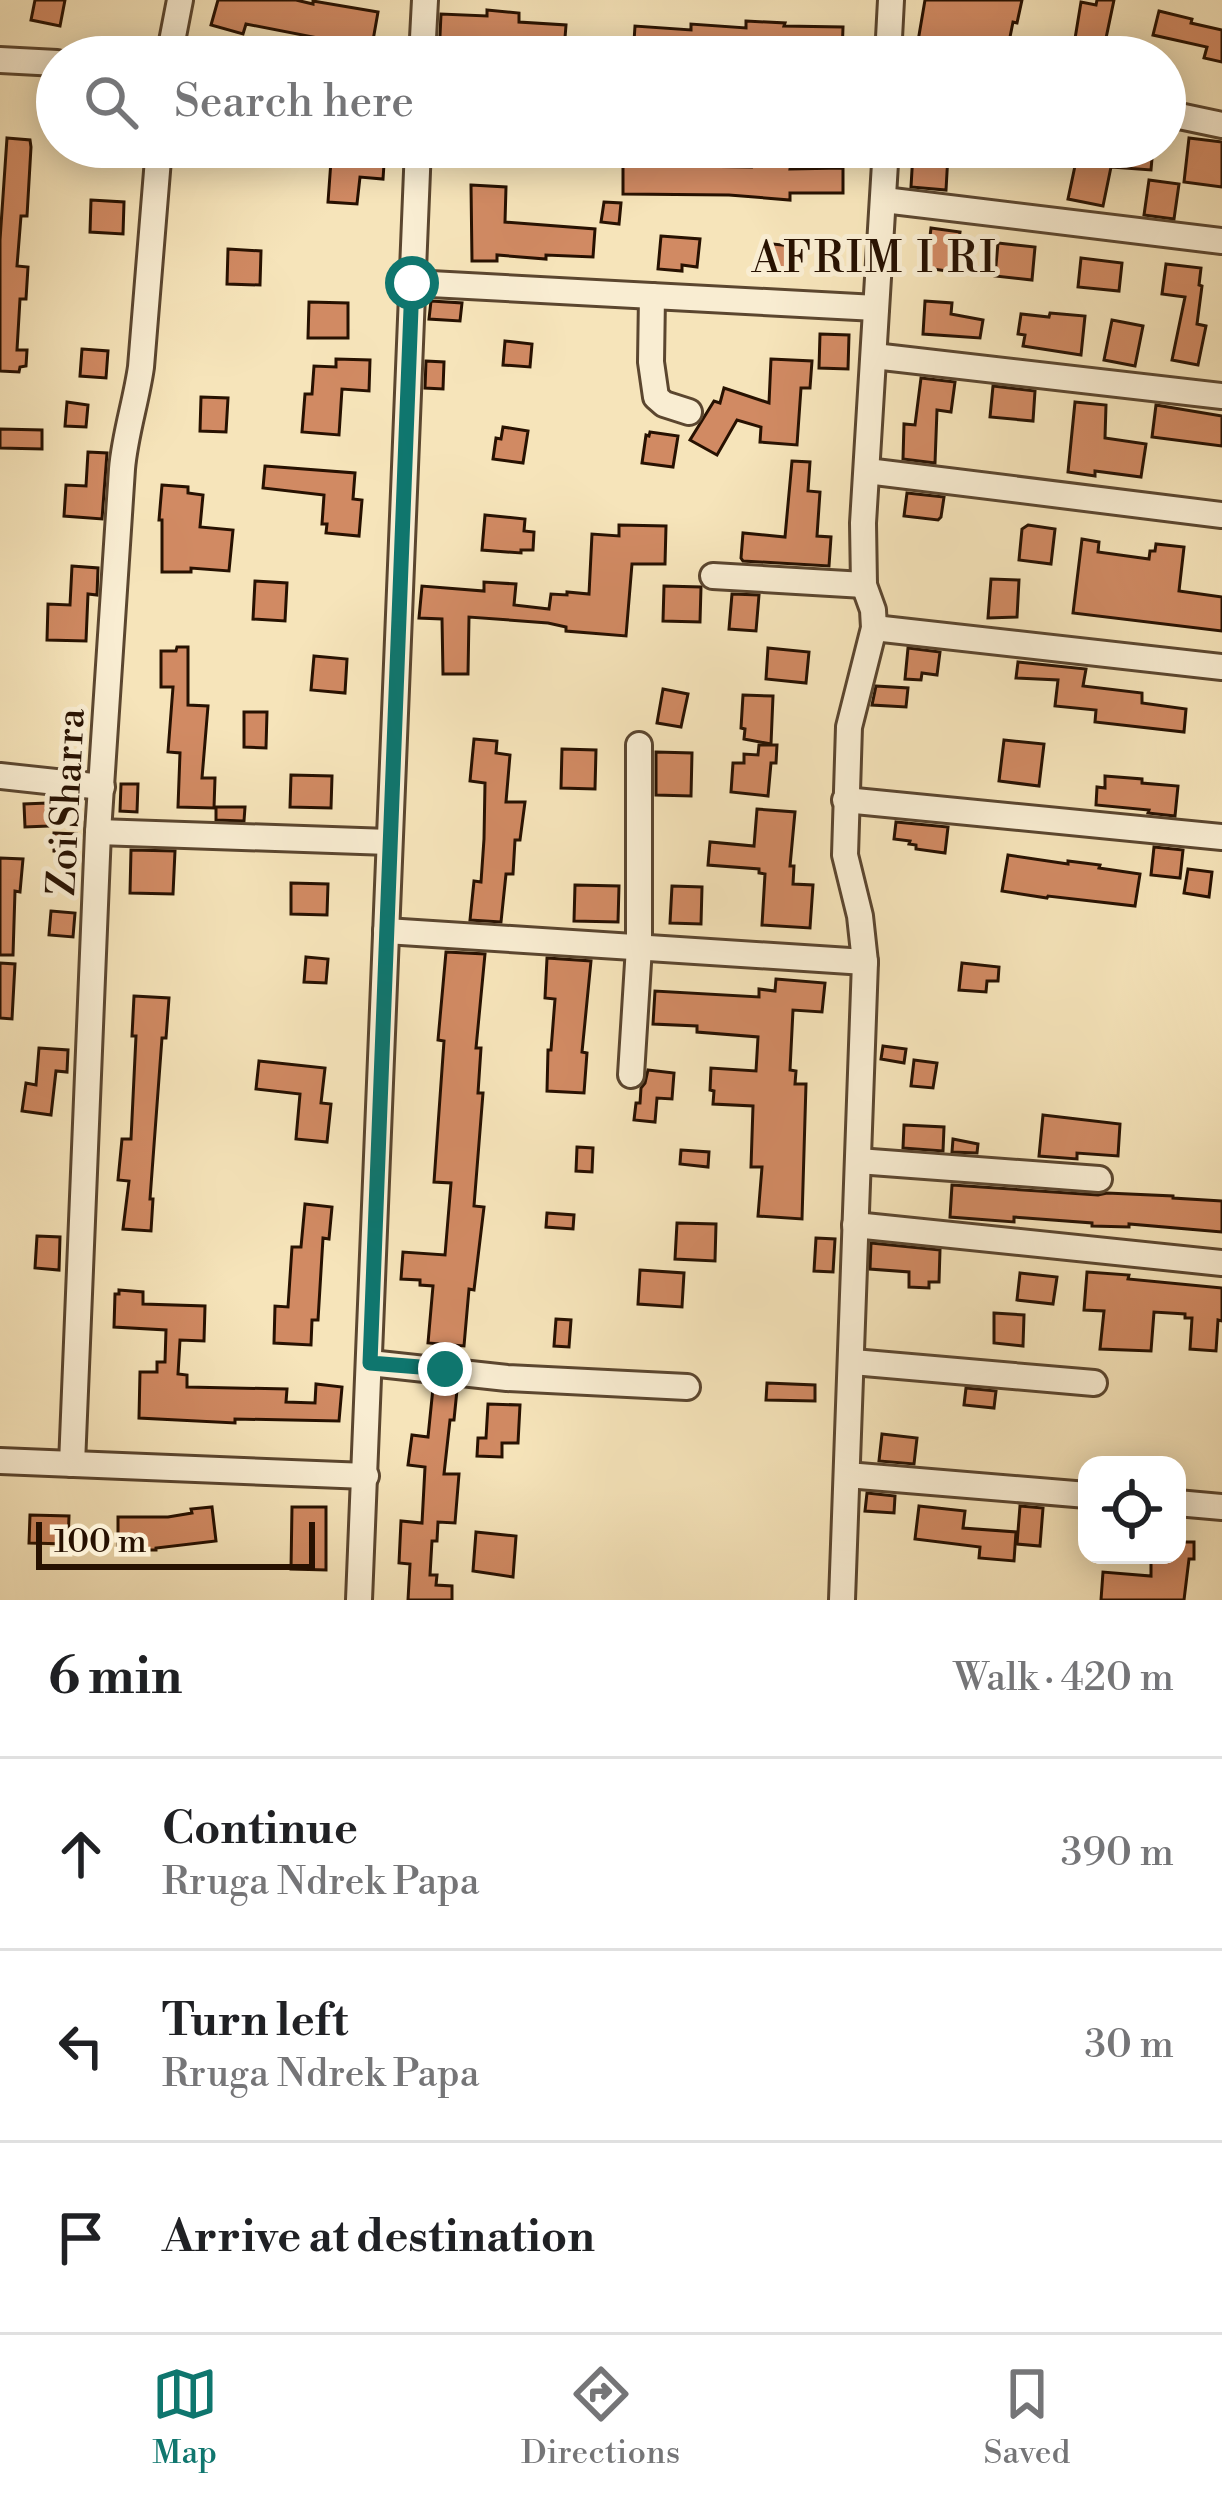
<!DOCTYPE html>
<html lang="en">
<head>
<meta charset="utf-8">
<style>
	:root { --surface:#fff; --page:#f6f6f6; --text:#202124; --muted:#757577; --line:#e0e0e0; --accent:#0f766e }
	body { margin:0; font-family:"Libre Bodoni",serif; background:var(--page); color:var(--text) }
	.controls { position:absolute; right:36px; bottom:36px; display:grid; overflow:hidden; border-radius:24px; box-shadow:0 6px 30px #0003 }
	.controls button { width:108px; height:108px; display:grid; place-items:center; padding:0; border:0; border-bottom:3px solid var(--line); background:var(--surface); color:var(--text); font:60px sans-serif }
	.scale { position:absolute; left:36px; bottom:30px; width:279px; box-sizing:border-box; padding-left:12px; border:6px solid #271101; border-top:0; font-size:33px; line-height:42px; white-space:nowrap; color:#271101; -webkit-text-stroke:9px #f9edd2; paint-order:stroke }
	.stop { position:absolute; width:36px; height:36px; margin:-27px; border:9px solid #0f766e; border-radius:50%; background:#fff }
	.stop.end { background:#0f766e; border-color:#fff; box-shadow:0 3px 12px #0008 }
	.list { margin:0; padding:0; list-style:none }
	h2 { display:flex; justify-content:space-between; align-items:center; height:156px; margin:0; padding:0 48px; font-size:51px }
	h2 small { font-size:39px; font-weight:400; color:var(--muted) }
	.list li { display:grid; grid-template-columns:78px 1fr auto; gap:36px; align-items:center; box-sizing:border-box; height:192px; padding:0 48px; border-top:3px solid var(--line) }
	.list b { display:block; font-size:45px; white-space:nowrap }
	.list p { margin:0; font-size:39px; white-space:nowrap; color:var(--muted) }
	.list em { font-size:39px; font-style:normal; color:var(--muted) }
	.icon { flex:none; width:66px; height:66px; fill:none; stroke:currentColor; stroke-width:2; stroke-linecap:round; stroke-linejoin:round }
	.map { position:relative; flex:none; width:1222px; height:1600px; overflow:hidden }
	.search { position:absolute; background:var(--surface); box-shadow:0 6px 30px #0003; left:36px; right:36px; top:36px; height:132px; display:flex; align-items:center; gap:30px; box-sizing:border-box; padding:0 42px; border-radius:66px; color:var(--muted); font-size:45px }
	.sheet { height:732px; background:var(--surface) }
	nav { display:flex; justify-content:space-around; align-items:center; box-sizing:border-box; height:168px; border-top:3px solid var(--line); background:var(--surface); font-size:33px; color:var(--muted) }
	nav a { display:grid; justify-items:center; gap:6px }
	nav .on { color:var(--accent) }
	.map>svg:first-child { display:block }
	.building { fill:#d18a63; stroke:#271101; stroke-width:3 }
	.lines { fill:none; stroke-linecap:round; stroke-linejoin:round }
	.minor-casing { stroke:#5b462f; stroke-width:30 }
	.minor { stroke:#f9edd2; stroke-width:24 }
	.route { stroke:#0f766e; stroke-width:15 }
	.labels { text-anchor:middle; stroke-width:10; stroke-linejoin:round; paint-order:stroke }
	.street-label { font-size:39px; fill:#271101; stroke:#f9edd2 }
	.neighbourhood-label { font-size:42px; letter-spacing:3px; fill:#271101; stroke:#f9edd2 }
</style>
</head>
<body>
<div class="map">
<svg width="1222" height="1600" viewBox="0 0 1222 1600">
	<rect width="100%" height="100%" fill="#f6e4ba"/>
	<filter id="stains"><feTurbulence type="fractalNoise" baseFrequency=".00167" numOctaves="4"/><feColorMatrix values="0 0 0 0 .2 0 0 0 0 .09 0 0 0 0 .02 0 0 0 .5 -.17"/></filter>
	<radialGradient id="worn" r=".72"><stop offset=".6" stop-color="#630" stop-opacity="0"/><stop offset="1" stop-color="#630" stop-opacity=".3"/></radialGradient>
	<g class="building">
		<path d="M35,0H65L60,26L31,20Z"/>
		<path d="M218,0H296L313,4V1L378,12L372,46H369V48L246,24L243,34L211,25Z"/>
		<path d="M925,0H1022L1017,23L1013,22L1006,57H967L917,47Z"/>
		<path d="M1097,0H1114L1105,43L1109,44L1106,57H1072L1081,2L1096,5Z"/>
		<path d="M487,10L519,13V22L566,25L564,51L550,50V57H521L522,50L478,46L477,57H439L441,14L487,16Z"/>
		<path d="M1159,11L1192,19L1191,23L1222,30V62L1204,58L1207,47L1153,35Z"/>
		<path d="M746,21L785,23L784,26L843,27L842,57H633L635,26L691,30V24L746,28Z"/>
		<path d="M7,138L30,140L31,147L27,216H21L17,266L28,267L26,299H20L17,350H27L26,366L20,367L19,372L0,371V240Z"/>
		<path d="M1189,138L1222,142V187L1184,182Z"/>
		<path d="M332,147L392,148L391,165L384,164L383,179L360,177L357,204L328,202Z"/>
		<path d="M1079,147H1153L1151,170L1111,167L1103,206L1068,199Z"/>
		<path d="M913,153L948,155L946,190L911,187Z"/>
		<path d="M756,162L791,163L790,169L843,168V193H790V200L729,195L623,194V165L752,167Z"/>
		<path d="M1149,180L1179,184L1174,219L1144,215Z"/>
		<path d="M471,185L506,187L505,222L595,229L593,257L546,255V259L497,255V261H472Z"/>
		<path d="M91,200L124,202L123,234L90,232Z"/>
		<path d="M604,202L621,203L619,224L601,222Z"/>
		<path d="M931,228L960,232L954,272L926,268Z"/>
		<path d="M661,236L700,239L697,267L682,265V271L658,269Z"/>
		<path d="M763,243L792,246L790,272L761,271Z"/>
		<path d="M998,243L1035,247L1032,280L995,276Z"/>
		<path d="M228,249L261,251L260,285L227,284Z"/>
		<path d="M1081,258L1122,263L1119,291L1078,287Z"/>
		<path d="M1166,264L1201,268L1199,285L1202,286L1197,324L1206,326L1198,365L1172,360L1185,297L1162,294Z"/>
		<path d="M431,301L462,303L460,321L429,319Z"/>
		<path d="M925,301L952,303L951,314L983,320L980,338L923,334Z"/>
		<path d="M309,302L348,303V338H308Z"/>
		<path d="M1050,313L1085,316L1081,355L1023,346L1025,335L1018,334L1021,314L1049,317Z"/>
		<path d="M1112,320L1143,326L1135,366L1104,360Z"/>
		<path d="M820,334L849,335L848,369L819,368Z"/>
		<path d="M505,341L532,344L530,367L503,365Z"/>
		<path d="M82,349L108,351L106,378L80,376Z"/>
		<path d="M336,359L370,360L369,391L342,389L339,435L302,432L305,394H312L314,366L336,367Z"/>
		<path d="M771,359L812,361L810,388H801L797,445L760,442L761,427L737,420L717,455L690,440L714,401L720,403L724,388L769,403Z"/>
		<path d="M426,361L444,362L443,389L425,388Z"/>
		<path d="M921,378L955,382L951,412L937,410L935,463L903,459L904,424L915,425Z"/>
		<path d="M993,386L1035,391L1033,421L990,417Z"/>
		<path d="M201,397L228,398L226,432L200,431Z"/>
		<path d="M67,402L88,405L86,427L65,426Z"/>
		<path d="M1075,402L1106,405L1105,438L1146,444L1141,477L1095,471V476L1068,472Z"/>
		<path d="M1156,405L1222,416V446L1152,437Z"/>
		<path d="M503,427L528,431L523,463L493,459L496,438L501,439Z"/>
		<path d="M0,429L42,430V449L0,448Z"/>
		<path d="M650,432L678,436L673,467L642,463L646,435L649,436Z"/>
		<path d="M88,452L107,453L102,519L64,516L66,485L86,486Z"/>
		<path d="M792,461L810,462L808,491L820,492L817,536L831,537L829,566L743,561L741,558L743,533L785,537Z"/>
		<path d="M265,466L355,473L353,499L362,500L359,536L326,533L327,524H322L324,495L263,488Z"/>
		<path d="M162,485L188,487V493L203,495L200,527L233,530L229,571L191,568V572H162V520H159Z"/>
		<path d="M907,493L944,497L941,517L938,520L904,516Z"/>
		<path d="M485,515L525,519L524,531L534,532L533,550H521V553L482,550Z"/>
		<path d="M619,525L666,526L665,564H632L626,636L566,631V627L548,623L469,617L468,674H443L442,619L419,618L422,586L484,591V582L516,584L514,605L549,609L551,594L567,595V592L589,594L592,534L619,536Z"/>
		<path d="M1028,525L1055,529L1051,564L1019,560L1022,529Z"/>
		<path d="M1082,539L1099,542L1098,552L1149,559L1150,551H1155L1156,544L1184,547L1179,591L1222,597V631L1073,613Z"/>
		<path d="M72,566L98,568L97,595L88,594L86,641L47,640L48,604L70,605Z"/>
		<path d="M991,579L1019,580L1017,617L988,618Z"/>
		<path d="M255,581L287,583L285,621L253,619Z"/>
		<path d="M664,586L701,587L700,622L663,621Z"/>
		<path d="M732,594L759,595L756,631L729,629Z"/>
		<path d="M177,647H188V705L208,706L202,778H215L214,808L178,807L180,753L168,752L173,687H161V651H176Z"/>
		<path d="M768,648L809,652L806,683L766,679Z"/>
		<path d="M908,648L940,652L937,675L922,673L921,680L905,679Z"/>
		<path d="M314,656L347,659L345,693L311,690Z"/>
		<path d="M1018,662L1086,669L1083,686L1142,693V703L1186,709L1184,732L1095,722L1096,710L1055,706L1058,680L1016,678Z"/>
		<path d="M876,686L908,688L906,707L872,705Z"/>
		<path d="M663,689L688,694L681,727L657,723Z"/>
		<path d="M743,695L773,696L771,744L744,739L745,729L741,728Z"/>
		<path d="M244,712H267L266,748L244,747Z"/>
		<path d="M474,739L497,741L496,753L510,755L506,802H525L520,840H515L513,874H506L501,922L470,920L474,881L481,882L484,839L485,783L470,781Z"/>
		<path d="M1004,740L1044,744L1039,786L999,781Z"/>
		<path d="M759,745H777L776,763H771L768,796L731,792L733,763H744V754L758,755Z"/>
		<path d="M562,749L596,750L595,789L561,788Z"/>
		<path d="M656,752L692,753L691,796L656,795Z"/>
		<path d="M291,775L332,776L331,808L290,807Z"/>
		<path d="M1105,776L1142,779V783L1178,786L1175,816L1148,813L1149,810L1096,805L1097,787L1105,788Z"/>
		<path d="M121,784H138L137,812L120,811Z"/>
		<path d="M47,803L48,826L25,827L24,804Z"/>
		<path d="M216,807H245L244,821L216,820Z"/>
		<path d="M757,809L795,812L790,866H794L793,884L813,885L810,928L762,925L765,874L759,873V869L708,865L710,842L754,846Z"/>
		<path d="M896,822L948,827L945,853L916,849V845L909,844L910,841L894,839Z"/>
		<path d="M54,833L76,834V852L54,851Z"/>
		<path d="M1154,847L1183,850L1180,878L1151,875Z"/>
		<path d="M131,850L175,851L173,894L130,893Z"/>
		<path d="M1008,855L1068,864V861L1100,865L1099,868L1140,874L1135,906L1048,896L1047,898L1002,891Z"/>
		<path d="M0,858L23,859L20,892L15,891L13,955H0Z"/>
		<path d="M1188,869L1212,872L1209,897L1184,893Z"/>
		<path d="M291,883L328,884L327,915L291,914Z"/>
		<path d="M575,885L619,886L618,922L574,921Z"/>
		<path d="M672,886L702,887L701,924L670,923Z"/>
		<path d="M51,911L75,913L73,937L49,935Z"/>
		<path d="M446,952L485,954L476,1048H481L478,1093H483L474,1206L484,1207L474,1290L469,1289L464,1346L428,1343L433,1286L420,1285V1280L401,1279L403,1252L445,1255L451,1183L434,1182L444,1041L438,1040Z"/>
		<path d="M306,957L328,959L326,983L304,982Z"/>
		<path d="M547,958L591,961L582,1052L587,1053L584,1093L547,1091L548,1050H551L555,999L545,998Z"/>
		<path d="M0,963L15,964L12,1019L0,1018Z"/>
		<path d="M962,963L999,967L998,981H987L986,992L959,990Z"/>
		<path d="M776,979L825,983L822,1012L793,1010L790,1070L796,1071L795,1084H806L802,1219L758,1216L762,1167H751L753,1106L713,1104L714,1091L710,1090L711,1068L756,1071L758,1037L697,1032V1026L653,1024L655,991L759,997V989L775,991Z"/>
		<path d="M134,996L169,998L166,1038H162L150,1199H153L151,1231L123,1229L129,1181L118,1180L122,1139H131L136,1036H132Z"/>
		<path d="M883,1046L906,1049L904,1063L881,1059Z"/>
		<path d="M39,1048L68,1050L67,1072L56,1071L51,1115L22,1111L26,1083L36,1085Z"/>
		<path d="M914,1060L937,1063L933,1088L911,1086Z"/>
		<path d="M259,1061L325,1068L321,1103L331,1104L327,1142L296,1139L300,1094L256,1089Z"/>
		<path d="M648,1070L674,1073L672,1099L657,1098L655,1122L634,1120L636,1103H640L641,1088L645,1083Z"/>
		<path d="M1043,1115L1120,1124L1118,1156L1077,1153V1159L1039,1156Z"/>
		<path d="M904,1125L944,1127L943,1151L903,1148Z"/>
		<path d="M953,1139L978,1144L977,1153L952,1152Z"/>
		<path d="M577,1147L593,1148L592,1172L576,1171Z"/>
		<path d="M681,1150L709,1152L708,1167L680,1164Z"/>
		<path d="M952,1185L1098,1195L1107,1193L1173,1196V1198L1222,1201V1232L1129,1224V1227L1092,1226V1223L1014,1217V1222L950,1217Z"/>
		<path d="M305,1204L332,1207L329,1239L323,1238L318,1320H312L311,1345L274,1343L275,1306L288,1307L292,1247H301Z"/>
		<path d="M547,1213L574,1215L573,1229L546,1227Z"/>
		<path d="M677,1223L716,1224L715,1261L675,1259Z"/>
		<path d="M37,1236L60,1237L59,1270L35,1268Z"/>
		<path d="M816,1238L835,1239L833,1272L814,1271Z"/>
		<path d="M871,1243L940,1250L939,1282H929V1288L909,1287V1272L870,1269Z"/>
		<path d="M640,1270L684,1273L682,1307L638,1304Z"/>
		<path d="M1087,1272L1129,1275L1128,1279L1222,1288V1321L1218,1320L1216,1351L1190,1349L1192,1318H1185V1314L1154,1312L1151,1351L1100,1349L1104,1311L1084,1310Z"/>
		<path d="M1020,1273L1057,1277L1053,1304L1017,1300Z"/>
		<path d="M119,1290L143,1292V1304L205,1306L204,1341L180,1340L178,1374L187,1375V1387L287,1389L286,1402L315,1403L316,1384L342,1387L339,1421L235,1419V1423L139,1418L140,1372H157V1362H165L166,1330L114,1327L115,1294H119Z"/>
		<path d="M994,1313L1024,1315L1023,1346L994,1343Z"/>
		<path d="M556,1319L571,1320L569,1347L554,1346Z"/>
		<path d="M767,1383L815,1385V1401L766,1400Z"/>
		<path d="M433,1388L457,1390L454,1420H450L444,1474H459L455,1523L438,1522L437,1541H432L430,1575H437L436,1585L452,1586V1600H408L410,1564L399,1563L401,1521L422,1523L425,1467L408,1465L412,1435L428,1437Z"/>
		<path d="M966,1388L996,1391L994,1408L964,1405Z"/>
		<path d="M488,1404L520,1405L518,1443H502V1457L477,1456L478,1438H486Z"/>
		<path d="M882,1434L917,1438L914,1464L879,1461Z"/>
		<path d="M867,1493L895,1496L894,1513L865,1511Z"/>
		<path d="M919,1506L965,1511L963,1528L1016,1532L1014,1561L979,1558L980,1547L915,1539Z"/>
		<path d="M1020,1506L1043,1508L1040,1546L1017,1544Z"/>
		<path d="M212,1507L216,1541L156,1548V1550H118V1517H168L192,1513L191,1509Z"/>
		<path d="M292,1507H326V1570L291,1569Z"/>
		<path d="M30,1515L69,1516L68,1544L29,1543Z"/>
		<path d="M476,1532L516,1536L513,1577L473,1571Z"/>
		<path d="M1177,1542H1194V1559H1189L1184,1600H1101L1103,1572L1151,1576V1555H1177Z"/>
	</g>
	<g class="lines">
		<defs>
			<g id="minor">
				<path d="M169,57L180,0"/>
				<path d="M422,57L425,0"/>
				<path d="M888,57L891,0"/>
				<path d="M0,60L57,63"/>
				<path d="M1165,113L1222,125"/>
				<path d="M884,200L1222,241"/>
				<path d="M412,283L876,308"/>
				<path d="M652,296L651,362L656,397L664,404L689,412"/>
				<path d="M874,356L1222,396"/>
				<path d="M867,471L1222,515"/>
				<path d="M713,576L864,585"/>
				<path d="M874,628L1222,667"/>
				<path d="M0,776L102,787"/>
				<path d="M845,800L1222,837"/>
				<path d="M98,832L389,842"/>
				<path d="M386,931L865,962"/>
				<path d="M631,1075L639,947V745"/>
				<path d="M858,1161L1099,1179"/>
				<path d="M855,1225L1222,1263"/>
				<path d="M853,1362L1094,1383"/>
				<path d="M370,1363L507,1378L687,1387"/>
				<path d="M0,1461L366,1476"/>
				<path d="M72,1464L98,832L122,469C125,434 136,402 141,367L159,147"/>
				<path d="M847,1475L1087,1495"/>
				<path d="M1177,1503L1222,1507"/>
				<path d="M359,1600L418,147"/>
				<path d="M842,1600L865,962L860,916L845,855L849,727L874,628L873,610L864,585L863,523L886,147"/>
			</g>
		</defs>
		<use href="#minor" class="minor-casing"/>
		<use href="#minor" class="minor"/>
	</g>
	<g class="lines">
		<path class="route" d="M412,283L370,1363L445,1369"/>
	</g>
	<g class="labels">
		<g class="street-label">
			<text transform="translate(65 802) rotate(-87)" y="14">Zoi Sharra</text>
		</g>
		<g class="neighbourhood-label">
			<text x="875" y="272">AFRIM I RI</text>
		</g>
	</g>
	<rect width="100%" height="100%" filter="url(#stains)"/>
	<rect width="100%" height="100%" fill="url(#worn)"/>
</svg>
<div class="controls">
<button><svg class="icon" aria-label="locate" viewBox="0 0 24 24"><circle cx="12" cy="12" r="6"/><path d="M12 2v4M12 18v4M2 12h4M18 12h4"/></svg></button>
</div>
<div class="scale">100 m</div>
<div class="stop" style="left:412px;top:283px"></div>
<div class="stop end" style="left:445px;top:1369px"></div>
<div class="search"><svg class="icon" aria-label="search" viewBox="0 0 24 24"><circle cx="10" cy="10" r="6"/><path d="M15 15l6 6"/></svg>Search here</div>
</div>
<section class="sheet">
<h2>6 min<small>Walk · 420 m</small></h2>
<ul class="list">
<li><svg class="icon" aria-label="ahead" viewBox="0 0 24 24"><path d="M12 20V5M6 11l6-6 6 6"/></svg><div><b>Continue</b><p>Rruga Ndrek Papa</p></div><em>390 m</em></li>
<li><svg class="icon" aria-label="left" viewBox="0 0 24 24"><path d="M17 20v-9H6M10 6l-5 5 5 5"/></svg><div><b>Turn left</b><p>Rruga Ndrek Papa</p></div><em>30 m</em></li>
<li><svg class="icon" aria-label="arrive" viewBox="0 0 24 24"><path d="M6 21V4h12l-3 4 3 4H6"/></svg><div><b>Arrive at destination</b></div></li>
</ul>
</section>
<nav>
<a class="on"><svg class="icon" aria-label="map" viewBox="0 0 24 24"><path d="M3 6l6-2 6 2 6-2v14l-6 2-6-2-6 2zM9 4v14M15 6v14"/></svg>Map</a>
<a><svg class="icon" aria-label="directions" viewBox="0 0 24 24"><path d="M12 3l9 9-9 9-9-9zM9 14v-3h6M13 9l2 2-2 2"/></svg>Directions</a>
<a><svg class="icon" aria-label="saved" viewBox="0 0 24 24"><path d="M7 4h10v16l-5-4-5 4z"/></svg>Saved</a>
</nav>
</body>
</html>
